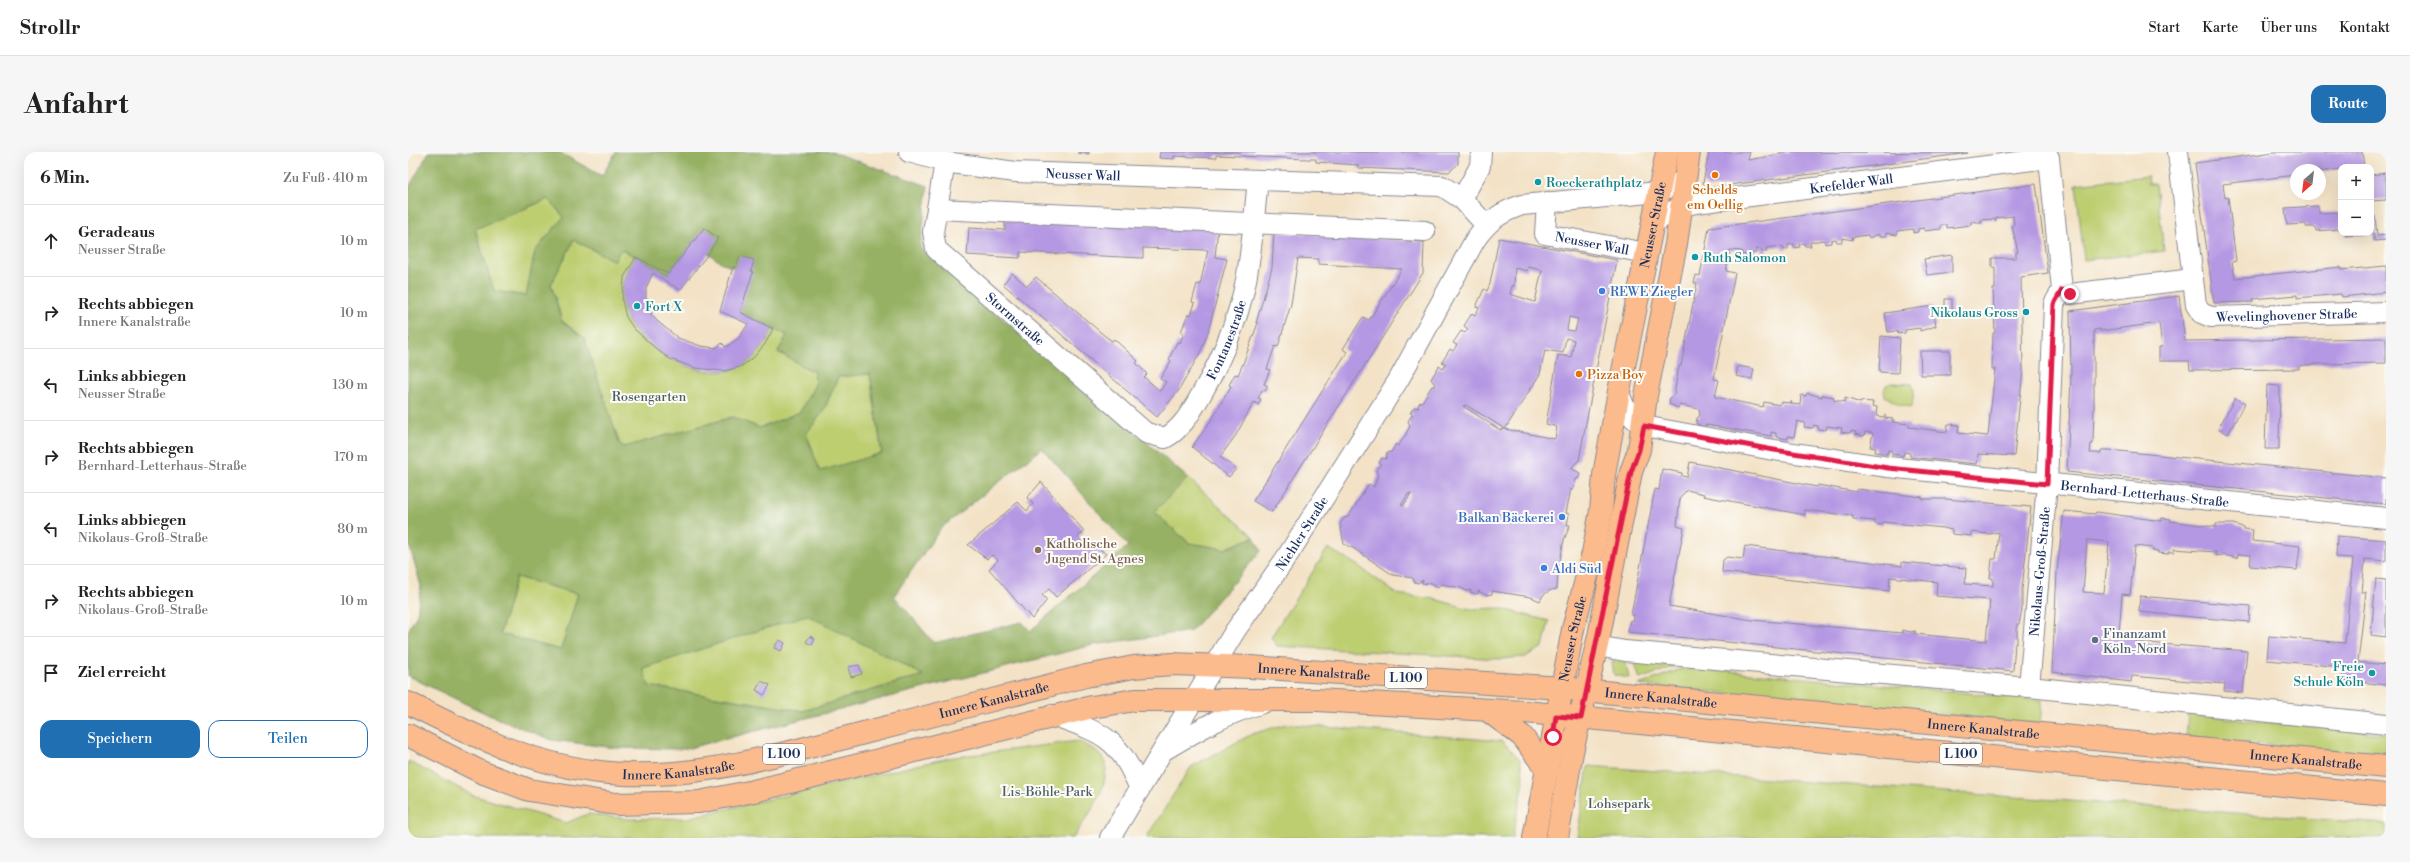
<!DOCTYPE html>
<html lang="de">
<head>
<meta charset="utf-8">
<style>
	:root { --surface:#fff; --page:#f6f6f6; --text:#222; --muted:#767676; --line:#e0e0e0; --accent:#1f6fb2 }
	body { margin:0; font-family:"Libre Bodoni",serif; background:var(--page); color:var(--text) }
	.controls { position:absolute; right:12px; top:12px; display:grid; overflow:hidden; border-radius:8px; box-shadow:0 4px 16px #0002 }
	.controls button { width:36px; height:36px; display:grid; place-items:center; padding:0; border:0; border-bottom:1px solid var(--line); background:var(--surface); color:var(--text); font:20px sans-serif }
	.compass { position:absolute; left:1882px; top:12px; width:36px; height:36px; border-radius:50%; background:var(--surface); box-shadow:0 4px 16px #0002; rotate:208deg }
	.stop { position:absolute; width:12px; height:12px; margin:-9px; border:3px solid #e11d48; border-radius:50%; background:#fff }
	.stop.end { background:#e11d48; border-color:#fff; box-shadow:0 1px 4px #0008 }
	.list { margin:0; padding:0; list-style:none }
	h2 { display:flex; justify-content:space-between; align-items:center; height:52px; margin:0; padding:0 16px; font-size:17px }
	h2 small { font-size:13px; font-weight:400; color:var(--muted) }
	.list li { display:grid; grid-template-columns:26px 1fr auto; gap:12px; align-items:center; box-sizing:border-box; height:72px; padding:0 16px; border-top:1px solid var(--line) }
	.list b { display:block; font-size:15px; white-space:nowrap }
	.list p { margin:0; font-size:13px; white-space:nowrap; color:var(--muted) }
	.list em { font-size:13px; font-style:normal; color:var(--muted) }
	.actions { display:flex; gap:8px; padding:12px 16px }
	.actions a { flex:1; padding:9px 0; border:1px solid var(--accent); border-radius:12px; text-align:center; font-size:14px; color:var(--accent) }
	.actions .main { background:var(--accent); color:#fff }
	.icon { flex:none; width:22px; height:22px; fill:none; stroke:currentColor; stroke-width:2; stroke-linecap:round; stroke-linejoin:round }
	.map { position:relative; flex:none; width:1978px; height:686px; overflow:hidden; border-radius:12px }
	header { display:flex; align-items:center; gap:24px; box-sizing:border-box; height:56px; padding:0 20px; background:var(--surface); border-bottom:1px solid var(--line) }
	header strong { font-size:19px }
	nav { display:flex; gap:22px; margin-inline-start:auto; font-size:14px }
	.intro { display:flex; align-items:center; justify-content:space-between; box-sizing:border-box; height:96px; padding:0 24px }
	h1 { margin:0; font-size:28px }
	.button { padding:10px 18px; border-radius:12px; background:var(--accent); color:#fff; font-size:14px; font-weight:700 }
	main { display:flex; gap:24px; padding:0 24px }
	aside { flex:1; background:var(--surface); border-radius:12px; box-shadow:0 4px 16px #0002 }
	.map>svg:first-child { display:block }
	.green { fill:#bdce71; stroke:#6c7e68 }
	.forest { fill:#96b163; stroke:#587060; fill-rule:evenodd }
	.building { fill:#b598e3; fill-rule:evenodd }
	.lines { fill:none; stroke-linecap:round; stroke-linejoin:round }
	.minor-casing { stroke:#878892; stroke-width:22 }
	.major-casing { stroke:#878892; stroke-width:24 }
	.minor { stroke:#fff; stroke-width:20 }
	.major { stroke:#fbbb8d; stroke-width:22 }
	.route { stroke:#e11d48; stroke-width:5 }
	.food-dot { fill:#e8710a; stroke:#fdfcf7; stroke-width:1.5 }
	.culture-dot { fill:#0f9aa8; stroke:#fdfcf7; stroke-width:1.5 }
	.shop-dot { fill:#3f7fe0; stroke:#fdfcf7; stroke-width:1.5 }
	.education-dot { fill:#8d6e63; stroke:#fdfcf7; stroke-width:1.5 }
	.service-dot { fill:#5c6f8a; stroke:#fdfcf7; stroke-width:1.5 }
	.labels { text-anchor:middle; stroke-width:4; stroke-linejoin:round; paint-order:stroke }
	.shield { fill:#fdfcf7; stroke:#5f6c8c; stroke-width:1 }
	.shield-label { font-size:12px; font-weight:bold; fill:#1b2f5e }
	.street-label { font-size:13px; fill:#1b2f5e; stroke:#fdfcf7 }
	.culture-label { font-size:13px; fill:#0d838f; stroke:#fdfcf7; text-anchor:start }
	.food-label { font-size:13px; fill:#c56008; stroke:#fdfcf7 }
	.shop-label { font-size:13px; fill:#366cbe; stroke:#fdfcf7; text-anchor:start }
	.park-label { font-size:13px; fill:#4c5f64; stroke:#fdfcf7 }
	.education-label { font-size:13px; fill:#785e54; stroke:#fdfcf7; text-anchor:start }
	.service-label { font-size:13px; fill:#4e5e75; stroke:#fdfcf7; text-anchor:start }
</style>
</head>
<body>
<header>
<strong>Strollr</strong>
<nav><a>Start</a><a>Karte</a><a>Über uns</a><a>Kontakt</a></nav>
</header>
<div class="intro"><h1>Anfahrt</h1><a class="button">Route</a></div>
<main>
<aside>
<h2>6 Min.<small>Zu Fuß · 410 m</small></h2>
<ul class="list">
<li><svg class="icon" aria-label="ahead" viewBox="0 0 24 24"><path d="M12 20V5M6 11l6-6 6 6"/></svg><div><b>Geradeaus</b><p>Neusser Straße</p></div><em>10 m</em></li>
<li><svg class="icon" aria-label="right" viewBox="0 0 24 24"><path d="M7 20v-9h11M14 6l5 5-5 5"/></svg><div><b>Rechts abbiegen</b><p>Innere Kanalstraße</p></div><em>10 m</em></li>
<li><svg class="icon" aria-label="left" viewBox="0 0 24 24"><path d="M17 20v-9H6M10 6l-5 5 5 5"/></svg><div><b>Links abbiegen</b><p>Neusser Straße</p></div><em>130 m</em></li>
<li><svg class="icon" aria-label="right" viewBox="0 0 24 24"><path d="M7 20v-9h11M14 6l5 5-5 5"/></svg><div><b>Rechts abbiegen</b><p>Bernhard-Letterhaus-Straße</p></div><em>170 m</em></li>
<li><svg class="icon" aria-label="left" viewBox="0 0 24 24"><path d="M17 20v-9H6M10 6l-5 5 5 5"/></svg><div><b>Links abbiegen</b><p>Nikolaus-Groß-Straße</p></div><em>80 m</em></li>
<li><svg class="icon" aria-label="right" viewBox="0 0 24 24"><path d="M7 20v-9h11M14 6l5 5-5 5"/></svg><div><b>Rechts abbiegen</b><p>Nikolaus-Groß-Straße</p></div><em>10 m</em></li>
<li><svg class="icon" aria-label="arrive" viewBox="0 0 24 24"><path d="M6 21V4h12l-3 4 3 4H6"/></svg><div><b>Ziel erreicht</b></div></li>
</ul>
<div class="actions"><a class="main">Speichern</a><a>Teilen</a></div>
</aside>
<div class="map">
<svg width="1978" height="686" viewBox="0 0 1978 686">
	<rect width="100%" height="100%" fill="#fdfcf7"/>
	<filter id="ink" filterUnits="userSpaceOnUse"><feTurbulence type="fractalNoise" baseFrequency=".025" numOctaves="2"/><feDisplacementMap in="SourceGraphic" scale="8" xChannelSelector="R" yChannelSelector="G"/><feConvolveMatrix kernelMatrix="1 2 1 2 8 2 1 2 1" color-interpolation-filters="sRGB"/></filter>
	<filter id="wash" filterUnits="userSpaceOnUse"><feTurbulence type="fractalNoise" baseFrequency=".012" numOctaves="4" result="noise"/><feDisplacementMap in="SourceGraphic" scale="16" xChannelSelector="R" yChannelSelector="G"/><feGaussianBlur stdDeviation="0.9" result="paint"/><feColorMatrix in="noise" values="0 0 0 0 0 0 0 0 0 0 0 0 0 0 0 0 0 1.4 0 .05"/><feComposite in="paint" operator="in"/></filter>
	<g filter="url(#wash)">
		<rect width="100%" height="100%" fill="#f3e2c6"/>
		<g class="green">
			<path d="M1740,24L1741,32H1748L1756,99L1676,108L1668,32Z"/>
			<path d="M140,47L156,65L127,99L119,144L86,139L67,77Z"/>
			<path d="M166,88L206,108L213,96L228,105C215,121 209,144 218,164C232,197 288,227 323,218C344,212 356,196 365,177L379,183L370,200L406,220L407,233L392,260L352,276L325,265L217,295L212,294L176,186L154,169L143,132Z"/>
			<path d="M462,221L474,302L414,320L313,345L406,300L398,282L416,258L430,225Z"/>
			<path d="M1484,231L1504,232L1506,238L1504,255L1491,253L1477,244L1476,239L1478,233Z"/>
			<path d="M780,326L846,385L817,397L781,391L746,360Z"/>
			<path d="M920,396L949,413L989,442L1026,447L1062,457L1091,456L1141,469L1135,495L1117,505L1093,507L869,494L863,485Z"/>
			<path d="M108,425L170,442L153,498L92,482Z"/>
			<path d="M399,462L515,523L395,559L240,534L235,516Z"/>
			<path d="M1217,509L1221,526L1206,523L1204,510Z"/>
			<path d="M1226,510L1267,514L1232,527Z"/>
			<path d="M1278,515L1634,548L1632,572L1231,533Z"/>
			<path d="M1780,562L1978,582V604L1778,585Z"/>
			<path d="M878,572L1094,589L1112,607L1116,630L1104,686H738L783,615L844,582Z"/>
			<path d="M670,589L686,597L698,610C699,642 681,661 665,686H0V609L64,643L158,671L180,662L221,667L279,666L540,606Z"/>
			<path d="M1180,614L1978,672V686H1169Z"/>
		</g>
		<path class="forest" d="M21,0H151L194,24L208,0H424L520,34L512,96L780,326L746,360L781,391L817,397L846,385L853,399L783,479L685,493L277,597L208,596L144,588L81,563L0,524V479L9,462L13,434L0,388V37ZM140,47L156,65L127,99L118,144L86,139L67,77ZM166,88L206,109L213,97L260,122L286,89C298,98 309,111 324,115C330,116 336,117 342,119L332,160L379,183L370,200L406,220L407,233L392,260L352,276L325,265L216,295L212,293L176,186L154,169L143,132ZM462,222L474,301L412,319L398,282L416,258L430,225ZM634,296L720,394L622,479L614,470L526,491L486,444L533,376ZM108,425L170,442L153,498L92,482ZM399,463L515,523L395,559L241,534L235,516Z"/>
		<g id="blocks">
			<g class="building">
				<path d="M670,0H681V2L670,1Z"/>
				<path d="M752,0H1050V12L1041,20L950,16V13L908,10V7H899L808,3V6L766,4V7L751,6Z"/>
				<path d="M1301,0H1342L1340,8L1373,2L1372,0L1560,1L1300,36L1295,31Z"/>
				<path d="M1866,0H1954L1956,14L1933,15V17L1912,20V18H1888V23L1815,32L1817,46L1820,45L1828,109L1824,110L1827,126L1933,115V118L1978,114V140L1934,145L1933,142L1889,146V143L1844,147L1845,150L1806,151L1787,11Z"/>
				<path d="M1978,21V48L1963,49V23Z"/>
				<path d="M1628,32L1640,121L1613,125L1615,218L1606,304L1570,302L1569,312L1502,305V301L1496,300L1495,304L1484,302V299L1480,298L1479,302L1467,300L1468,296L1462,295L1465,281L1457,280L1456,284L1447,282L1448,280L1443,279L1442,281L1433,280L1434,276L1426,275L1419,274L1418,278L1410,277V274L1406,273L1405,276L1396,275L1397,271L1389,269L1386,285L1380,284V287L1368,285V281L1363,280V284L1299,273L1295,275L1288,271L1289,266L1292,264L1291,257L1272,253L1270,256L1261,252L1262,246L1266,243L1271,214H1273L1289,131H1286L1288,123L1292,124L1301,76ZM1605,64L1606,74H1604L1610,100H1608V106H1584V116L1587,115V137H1585L1587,181H1585L1584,217H1587L1580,284L1550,281L1551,273L1540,272L1539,280L1501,275V272L1485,270V267L1477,266V263L1475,265L1468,264L1469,255L1464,254L1465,250L1453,249V251L1437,246V250L1425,248L1426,245L1414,243V245L1399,241L1398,244L1393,243L1392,253L1384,252L1383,249V251L1372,250V253L1356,250L1355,255L1307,245L1311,228L1306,227L1327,121L1318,119L1322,98L1334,99V103L1348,101V97H1353L1354,100H1359L1358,96L1374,94L1375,97H1380V93L1386,92V96L1392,95L1391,92L1396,91L1397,94H1403L1402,90L1417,88V92L1423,91V88L1428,87L1429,90H1434V86L1445,88L1444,85L1460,83L1461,86L1471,82V85L1475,84H1478V81L1489,83V79L1505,77V81L1510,80V77L1516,76V79L1533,77V73H1539V76L1563,73V70L1568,69V71H1574L1573,68L1586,67L1588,70V66Z"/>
				<path d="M1910,54L1911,61L1933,60V77L1908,79L1907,75H1898V72L1879,73L1877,56Z"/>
				<path d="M1963,64H1967L1969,84L1978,83V88L1966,89V82L1938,84L1937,81H1963Z"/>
				<path d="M597,67L810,76L807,105L819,107L800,180L792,201L771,238L749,265L595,132L604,121L619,134L628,125L697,184L704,189L706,187L730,209L728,211L739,222L736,225L752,239L758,230L752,227L763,209L761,207L769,190L772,191L776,181L773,180L780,162L783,163L787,151L784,150L789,132L792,133L800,98L735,96V106L612,100V106L559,103L561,76L597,78Z"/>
				<path d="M296,76L310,86L300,102L272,138L245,121L238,136V153L244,154L243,162L249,169L270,186L293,194L308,196L314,191L318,195L331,186L340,172L312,159L325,115H328L332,104L346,108L343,119L345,120L332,160L365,177L357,192L346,205L332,215L316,219L287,216L262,207L252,200L226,177L218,165L214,149L216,125L228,105L260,122Z"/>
				<path d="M866,80L1016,90L1015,121L864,360L845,349L939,200L935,197L955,165L961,168L994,117L910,112V107L890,106L883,152L873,185L870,195L867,194L859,217L862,218L856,232L860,234L857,239L854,238L850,246L853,247L850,253L846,250L828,283L812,305L828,317L821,325L784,295L804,267L823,234L821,233L827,222L830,223L836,209L850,171H848L864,116Z"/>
				<path d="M1091,86L1209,108L1171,308L1163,316L1172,321L1170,327H1168L1165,338L1163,337L1158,361L1161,362L1159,373H1162L1156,388L1150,419L1149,437L1143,438L1135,443L1132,449L1123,445L1084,439V442L1078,443L1070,439V442L1062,440L1063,438L1059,439L1053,436L1033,432L1030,435L1022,430V432L1014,431L1015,428L1010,431L1006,430L1005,426L985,423L945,396L936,392L932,372L936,366L940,365L961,332L966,335L970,323L968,319L973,312L971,311L974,306L978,307L979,301L983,300L988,292L990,294L997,284L1002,274L1000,269L1005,262L1002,261L1006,255L1010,256L1011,251L1014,250L1024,234H1028L1023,227L1031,214L1035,217L1038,212L1034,210L1042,197L1045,199L1049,193L1045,191L1053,179L1057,181L1060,177L1056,174L1064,161L1067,163L1069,160L1071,156L1068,155L1076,137L1079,139L1082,132ZM1120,115L1134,118L1127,150L1102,142L1104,134H1106L1107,116L1119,119ZM1161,165L1170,167L1167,179L1159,178ZM1158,186L1166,188L1163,205L1150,203L1138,272L1149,275L1147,287L1097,277L1092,278L1055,254L1058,253L1097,277L1132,222L1137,198L1155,201ZM1003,341L995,354L993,353L1000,342Z"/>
				<path d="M1544,103V120L1519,123L1516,107Z"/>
				<path d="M1771,144L1777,189L1978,186V211L1907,212L1891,214V217L1782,218L1781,209H1751V195H1754L1751,171L1692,179V177L1686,178V255L1685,292H1683L1682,301H1693V298H1701L1978,326V352L1659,320L1663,224L1662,159Z"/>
				<path d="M1537,147H1544V164L1537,163Z"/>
				<path d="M1525,154L1528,174L1512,179V176L1497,178V181L1490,182L1489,179L1480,180L1477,161Z"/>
				<path d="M1473,184L1492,186L1490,221L1471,220Z"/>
				<path d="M1512,199H1542V223H1513Z"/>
				<path d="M1330,214L1346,217L1344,227L1328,224Z"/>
				<path d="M1859,233L1872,234L1871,297H1857Z"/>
				<path d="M1827,246L1837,251L1820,282L1810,277Z"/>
				<path d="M1282,310L1409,335L1410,333L1449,340V337L1514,345V347H1538L1623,355L1614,437V457L1611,472H1609V491H1607L1605,519L1220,480L1222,468L1225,469L1226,463H1223L1247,337L1251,338L1254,317L1274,321V324L1279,325ZM1279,338L1296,342L1295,344L1397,363V358L1445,364V367L1467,369V372L1474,373L1475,370L1535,376L1544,378V382L1563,384V380L1581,382L1591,380L1588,407H1584L1582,426H1585V434L1557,432L1558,416L1494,410V414L1337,394L1335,407L1319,405L1315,408L1314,420L1481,439L1482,425L1529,430L1528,444L1582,448L1578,489L1507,482V479L1503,480L1494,478V481L1344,468L1261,454L1276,376L1269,374L1271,352L1273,344Z"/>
				<path d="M633,330L676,379L670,385L677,393L681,389L698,402L648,445L641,437L634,443L639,448L624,467L581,417L590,408L584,403L579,407L560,393L610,350L619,359L625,352L619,346Z"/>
				<path d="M1656,359L1687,362L1688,360L1754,369V366L1763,367L1762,369L1808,375V372H1825L1835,375V377L1845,378L1844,389L1892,394L1889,418L1842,414L1843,403L1830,402L1829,406L1825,405L1815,403L1808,404V400L1766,397V400H1760V402L1750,401V399L1744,398L1745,396L1727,394L1722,443L1714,442L1711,482L1728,484V490L1839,499L1835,541L1816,539L1817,532L1724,524L1723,530L1644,520L1649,420ZM1679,388L1701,390L1696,441L1675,440Z"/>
				<path d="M1929,384L1978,388V409L1957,407L1954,440H1958L1950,510L1978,513V533L1934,528L1935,515L1859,508L1861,484L1937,491L1945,406L1928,405Z"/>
				<path d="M1968,427L1978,428V485L1963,483Z"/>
				<path d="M1732,444L1842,454L1841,470L1731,460Z"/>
				<path d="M402,484L407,487L404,493L398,490Z"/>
				<path d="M371,488L377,491L373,499L366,496Z"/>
				<path d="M451,513L454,522L443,525L440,515Z"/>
				<path d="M353,529L362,533L356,543L348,538Z"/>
			</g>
		</g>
	</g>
	<g filter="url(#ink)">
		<use href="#blocks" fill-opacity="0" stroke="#878892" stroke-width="1"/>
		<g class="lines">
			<defs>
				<g id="minor">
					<path id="s1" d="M501,0L537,10L607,20L1034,34L1054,47L1078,73"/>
					<path id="s2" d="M1770,0L1788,153L1793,161L1803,165L1978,160"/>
					<path d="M1641,6L1654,138L1662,142L1785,127"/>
					<path id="s3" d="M537,10L525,80L528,97L738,281L757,286C774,277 783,260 793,243C816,203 835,156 841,110C845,83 847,55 850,28"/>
					<path d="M1054,47L1072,14L1073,0"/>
					<path id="s4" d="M1139,50L1137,82L1238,101"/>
					<path d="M529,57L1017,79"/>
					<path id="s5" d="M1244,72L1273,54L1288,51L1641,6"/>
					<path id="s6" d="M1211,239C1215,256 1222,265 1236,274L1360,297L1480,315L1978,366"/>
					<path d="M1189,494L1217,499L1621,535L1978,572"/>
					<path id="s7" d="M1621,535L1639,332L1646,152L1654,138"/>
					<path d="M644,563C697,582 709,584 732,637"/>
					<path d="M758,597C790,578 819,561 855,551"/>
					<path id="s8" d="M702,686L827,479L878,406L991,227L1067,88C1080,69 1093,60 1114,53L1251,40L1277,28"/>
				</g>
				<g id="major">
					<path id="s9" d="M0,551C60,581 117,610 184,619C275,632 361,605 448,583C525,563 601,544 678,524L726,515L764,512L842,515L1154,536L1978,615"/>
					<path d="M1079,558L1114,584L1139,618"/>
					<path d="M0,583L73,620L121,638L208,652L291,650L346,639L684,555L727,548H909L1117,560L1978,643"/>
					<path id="s10" d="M1126,686L1165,477L1185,401L1193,359L1196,323L1211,239L1259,0"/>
					<path d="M1149,686L1164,600L1191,484L1223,320L1231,298L1238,244L1268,92L1281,0"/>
				</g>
			</defs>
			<use href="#minor" class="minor-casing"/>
			<use href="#major" class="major-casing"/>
			<use href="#minor" class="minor"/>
			<use href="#major" class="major"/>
		</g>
	</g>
	<g class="lines" filter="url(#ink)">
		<path class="route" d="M1145,585L1148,564L1173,566L1223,320L1231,298L1236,274L1360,297L1480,316L1639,332L1646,152L1654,138L1662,142"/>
	</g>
	<g class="food-dot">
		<circle cx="1307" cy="23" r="4"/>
		<circle cx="1171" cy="222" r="4"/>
	</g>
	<g class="culture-dot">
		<circle cx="1130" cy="30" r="4"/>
		<circle cx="1287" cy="105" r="4"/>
		<circle cx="229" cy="154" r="4"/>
		<circle cx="1618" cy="160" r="4"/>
		<circle cx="1964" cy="521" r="4"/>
	</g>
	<g class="shop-dot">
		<circle cx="1194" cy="139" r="4"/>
		<circle cx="1154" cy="365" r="4"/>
		<circle cx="1136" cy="416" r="4"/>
	</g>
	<circle class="education-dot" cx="630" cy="398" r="4"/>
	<circle class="service-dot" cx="1687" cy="488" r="4"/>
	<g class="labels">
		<g class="shield">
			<rect x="977" y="516" width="42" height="20" rx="3"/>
			<rect x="355" y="592" width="42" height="20" rx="3"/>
			<rect x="1532" y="592" width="42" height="20" rx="3"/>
		</g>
		<g class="shield-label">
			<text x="998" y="530">L 100</text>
			<text x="376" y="606">L 100</text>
			<text x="1553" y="606">L 100</text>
		</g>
		<g class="street-label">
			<text dy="5" stroke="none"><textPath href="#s1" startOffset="176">Neusser Wall</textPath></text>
			<text dy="5" stroke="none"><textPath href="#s5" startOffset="206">Krefelder Wall</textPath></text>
			<text dy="5" stroke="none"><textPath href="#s10" startOffset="625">Neusser Straße</textPath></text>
			<text dy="5" stroke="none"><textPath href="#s4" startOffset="80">Neusser Wall</textPath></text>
			<text dy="5" stroke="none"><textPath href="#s2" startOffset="250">Wevelinghovener Straße</textPath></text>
			<text dy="5" stroke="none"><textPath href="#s3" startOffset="194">Stormstraße</textPath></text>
			<text dy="5" stroke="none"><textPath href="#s3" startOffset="505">Fontanestraße</textPath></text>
			<text dy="5" stroke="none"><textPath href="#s6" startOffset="550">Bernhard-Letterhaus-Straße</textPath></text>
			<text dy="5" stroke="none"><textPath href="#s8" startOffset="360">Niehler Straße</textPath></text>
			<text dy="5" stroke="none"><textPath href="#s7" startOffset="116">Nikolaus-Groß-Straße</textPath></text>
			<text dy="5" stroke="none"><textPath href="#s10" startOffset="203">Neusser Straße</textPath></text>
			<text dy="5" stroke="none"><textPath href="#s9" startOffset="932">Innere Kanalstraße</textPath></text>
			<text dy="5" stroke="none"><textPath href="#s9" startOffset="1280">Innere Kanalstraße</textPath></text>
			<text dy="5" stroke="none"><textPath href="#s9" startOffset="608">Innere Kanalstraße</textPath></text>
			<text dy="5" stroke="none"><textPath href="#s9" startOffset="1604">Innere Kanalstraße</textPath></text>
			<text dy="5" stroke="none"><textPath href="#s9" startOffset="1928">Innere Kanalstraße</textPath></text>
			<text dy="5" stroke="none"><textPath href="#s9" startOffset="284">Innere Kanalstraße</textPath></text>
		</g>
		<g class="culture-label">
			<text x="1138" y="35">Roeckerathplatz</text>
			<text x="1295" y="110">Ruth Salomon</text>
			<text x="237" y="159">Fort X</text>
			<text x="1610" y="165" text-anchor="end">Nikolaus Gross</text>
			<text x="1956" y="519" text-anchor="end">Freie<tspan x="1956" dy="15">Schule Köln</tspan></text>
		</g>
		<g class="food-label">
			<text x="1307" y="42">Schelds<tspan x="1307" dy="15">em Oellig</tspan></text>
			<text x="1179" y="227" text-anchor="start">Pizza Boy</text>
		</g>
		<g class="shop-label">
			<text x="1202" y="144">REWE Ziegler</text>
			<text x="1146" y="370" text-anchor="end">Balkan Bäckerei</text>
			<text x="1144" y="421">Aldi Süd</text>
		</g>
		<g class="park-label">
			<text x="241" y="249">Rosengarten</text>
			<text x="639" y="644">Lis-Böhle-Park</text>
			<text x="1211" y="656">Lohsepark</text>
		</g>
		<g class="education-label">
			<text x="638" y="396">Katholische<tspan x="638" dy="15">Jugend St. Agnes</tspan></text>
		</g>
		<g class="service-label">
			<text x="1695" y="486">Finanzamt<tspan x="1695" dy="15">Köln-Nord</tspan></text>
		</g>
	</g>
</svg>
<div class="controls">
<button>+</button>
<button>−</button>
</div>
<svg class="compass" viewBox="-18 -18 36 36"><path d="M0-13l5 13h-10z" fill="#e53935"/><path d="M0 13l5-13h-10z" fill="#767676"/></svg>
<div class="stop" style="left:1145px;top:585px"></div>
<div class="stop end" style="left:1662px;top:142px"></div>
</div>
</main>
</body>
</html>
